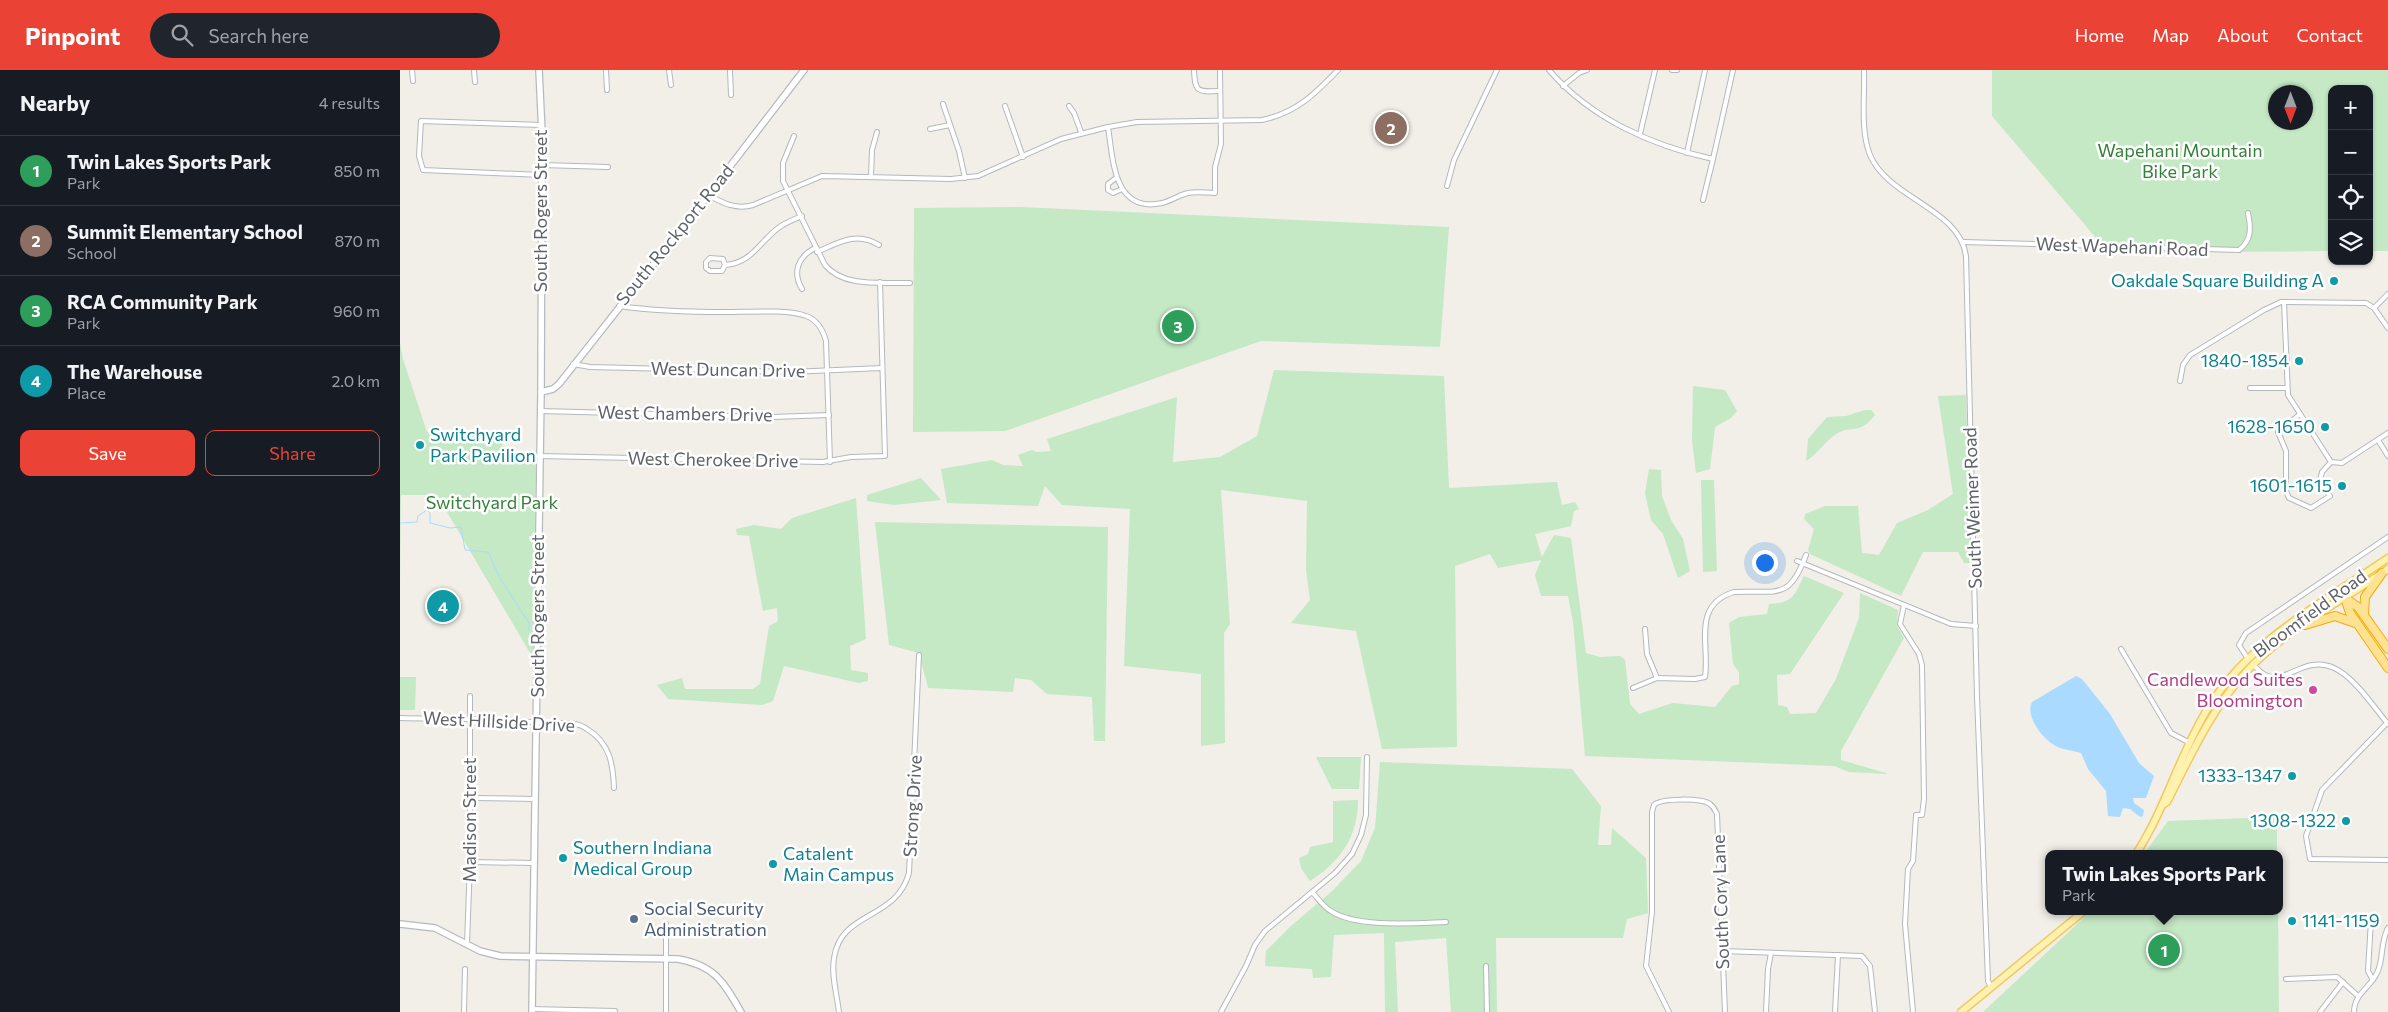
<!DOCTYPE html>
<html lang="en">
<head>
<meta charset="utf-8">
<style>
	:root { --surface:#171b24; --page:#20242c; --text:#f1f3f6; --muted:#9ea1a6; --line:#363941; --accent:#ea4335 }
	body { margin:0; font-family:Commissioner,sans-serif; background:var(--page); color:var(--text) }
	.controls { position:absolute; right:15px; top:15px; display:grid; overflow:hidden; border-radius:10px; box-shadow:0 1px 4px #0004 }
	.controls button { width:45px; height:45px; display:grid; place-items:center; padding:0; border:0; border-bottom:1px solid var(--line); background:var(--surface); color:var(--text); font:25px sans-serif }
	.compass { position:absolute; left:1868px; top:15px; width:45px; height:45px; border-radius:50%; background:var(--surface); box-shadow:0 1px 4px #0004; rotate:180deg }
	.you { position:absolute; left:1364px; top:492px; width:18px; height:18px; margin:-12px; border:4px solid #fff; border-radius:50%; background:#1a73e8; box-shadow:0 0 0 8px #1a73e833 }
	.badge { display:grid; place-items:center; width:32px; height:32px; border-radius:50%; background:var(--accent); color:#fff; font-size:16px; font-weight:700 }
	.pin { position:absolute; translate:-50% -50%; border:2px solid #fff; box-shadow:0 1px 5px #0006 }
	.popup { position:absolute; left:1645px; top:780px; width:238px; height:65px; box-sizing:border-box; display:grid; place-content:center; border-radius:10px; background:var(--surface); filter:drop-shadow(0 1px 4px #0005); font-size:16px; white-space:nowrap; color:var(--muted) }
	.popup b { font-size:19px; color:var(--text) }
	.popup::after { content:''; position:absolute; left:50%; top:100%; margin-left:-10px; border:10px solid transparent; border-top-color:var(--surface) }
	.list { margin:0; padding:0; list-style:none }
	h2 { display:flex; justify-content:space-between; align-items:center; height:65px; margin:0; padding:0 20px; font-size:21px }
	h2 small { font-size:16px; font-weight:400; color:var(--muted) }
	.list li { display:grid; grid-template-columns:32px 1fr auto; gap:15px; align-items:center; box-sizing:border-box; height:70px; padding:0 20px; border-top:1px solid var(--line) }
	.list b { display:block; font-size:19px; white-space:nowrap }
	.list p { margin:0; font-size:16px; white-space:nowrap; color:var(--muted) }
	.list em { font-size:16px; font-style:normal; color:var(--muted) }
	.actions { display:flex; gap:10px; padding:15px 20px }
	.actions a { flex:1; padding:11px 0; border:1px solid var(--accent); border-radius:10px; text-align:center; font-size:18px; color:var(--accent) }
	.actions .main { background:var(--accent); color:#fff }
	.icon { flex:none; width:28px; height:28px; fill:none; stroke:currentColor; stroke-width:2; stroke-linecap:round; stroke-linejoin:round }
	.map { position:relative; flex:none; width:1988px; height:942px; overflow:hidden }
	header { display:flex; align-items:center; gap:30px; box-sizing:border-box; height:70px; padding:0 25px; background:var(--accent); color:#fff }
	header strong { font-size:24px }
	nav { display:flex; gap:28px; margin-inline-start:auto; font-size:18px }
	.search { width:350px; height:45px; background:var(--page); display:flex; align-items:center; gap:12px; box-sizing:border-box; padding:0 18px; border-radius:28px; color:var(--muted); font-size:19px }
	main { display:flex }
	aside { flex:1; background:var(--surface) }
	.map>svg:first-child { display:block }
	.green { fill:#c5e8c5; fill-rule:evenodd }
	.water { fill:#aadaff }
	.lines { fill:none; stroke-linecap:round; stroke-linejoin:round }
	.stream { stroke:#aadaff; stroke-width:1 }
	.street-casing { stroke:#b5b8bc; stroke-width:6 }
	.secondary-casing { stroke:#b6babf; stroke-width:8 }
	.primary-casing { stroke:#f2c960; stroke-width:9 }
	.highway-casing { stroke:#f9ab00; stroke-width:10 }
	.street { stroke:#fff; stroke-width:4 }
	.secondary { stroke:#fff; stroke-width:5.5 }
	.primary { stroke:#fff2af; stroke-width:6 }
	.highway { stroke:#fde293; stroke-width:8 }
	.culture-dot { fill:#0f9aa8; stroke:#fff; stroke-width:2 }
	.hotel-dot { fill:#d1479c; stroke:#fff; stroke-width:2 }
	.service-dot { fill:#5c6f8a; stroke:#fff; stroke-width:2 }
	.labels { text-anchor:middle; stroke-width:5; stroke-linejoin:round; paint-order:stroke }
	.park-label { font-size:18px; fill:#348238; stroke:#fff }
	.street-label { font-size:18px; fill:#5f6368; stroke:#fff }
	.culture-label { font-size:18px; fill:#0d838f; stroke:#fff; text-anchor:end }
	.hotel-label { font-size:18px; fill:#b23c85; stroke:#fff; text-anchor:end }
	.service-label { font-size:18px; fill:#4e5e75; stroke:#fff; text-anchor:start }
</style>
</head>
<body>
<header>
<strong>Pinpoint</strong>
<div class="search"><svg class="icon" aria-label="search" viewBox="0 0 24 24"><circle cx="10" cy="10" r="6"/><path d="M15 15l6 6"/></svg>Search here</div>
<nav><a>Home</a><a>Map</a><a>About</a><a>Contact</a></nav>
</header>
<main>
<aside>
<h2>Nearby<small>4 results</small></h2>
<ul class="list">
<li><span class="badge" style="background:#2e9e5b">1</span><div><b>Twin Lakes Sports Park</b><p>Park</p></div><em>850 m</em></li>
<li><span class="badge" style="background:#8d6e63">2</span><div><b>Summit Elementary School</b><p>School</p></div><em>870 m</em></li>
<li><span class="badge" style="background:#2e9e5b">3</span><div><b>RCA Community Park</b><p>Park</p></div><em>960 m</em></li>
<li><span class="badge" style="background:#0f9aa8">4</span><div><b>The Warehouse</b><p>Place</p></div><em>2.0 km</em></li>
</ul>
<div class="actions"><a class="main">Save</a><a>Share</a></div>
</aside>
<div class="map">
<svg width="1988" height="942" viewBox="0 0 1988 942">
	<rect width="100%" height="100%" fill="#f1efe8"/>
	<g class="green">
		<path d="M1592,0H1988V181H1969V19H1932V181L1709,183L1592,46ZM1876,22H1906V52H1876Z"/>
		<path d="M621,137L1049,157L1040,277L861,271L605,361L513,362L514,138Z"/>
		<path d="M0,273L3,289L27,362L102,363L103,391H136L133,588L37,425H1L0,515Z"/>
		<path d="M874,300L1044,306L1049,418L1157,412L1162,435L1175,432L1179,439L1174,441L1171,456L1135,464L1142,487L1154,465L1171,468L1186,583L1200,587L1220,586L1225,590L1230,634L1239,644L1273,633L1315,637L1332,616L1339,614V602L1333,594L1329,553L1339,547L1367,544L1369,534C1393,533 1394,526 1404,506L1444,523L1390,604L1377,605L1378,635L1387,637L1390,644L1416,643L1436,609L1459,548L1460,523L1498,540L1497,556L1504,568L1441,681V690L1489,704L1449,702L1434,696L1185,686L1173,552L1168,526H1141L1135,505L1141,490L1098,498L1090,484L1055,496L1057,677L982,679L956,561L891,553L910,530L906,500L907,431L821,420L830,554L824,563L825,673L801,676V604L724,596L730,439L662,435L645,416L638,436L547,433L541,399L592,390L603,395L623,396L618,385L632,380L637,382L651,381L647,369L777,327L773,392L820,387L857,366Z"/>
		<path d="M1293,316L1325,320L1337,341L1331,348L1315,357L1310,399L1296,403L1292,370Z"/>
		<path d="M1566,325L1571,493H1564L1558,482H1523L1501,526L1410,484L1408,480L1414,459L1404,449L1405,444L1425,436H1458L1462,483L1479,485L1497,453L1528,440L1553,424L1538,326Z"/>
		<path d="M1465,340H1471L1475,345C1458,366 1454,354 1436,364C1425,371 1418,384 1406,391L1408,369L1427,347L1446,346Z"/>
		<path d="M1249,399L1261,400L1262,426L1271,450L1283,469L1290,501L1278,508L1263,464L1251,450L1245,423Z"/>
		<path d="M521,408L541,430L494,435L467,431V425Z"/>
		<path d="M1301,410H1314L1317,501L1303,502Z"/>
		<path d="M456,428L466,569L450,576L451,600L468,603V611L459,613L384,596L373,631L362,635L268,629L257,615L282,608L285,619H353L360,614L369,556L378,551L377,538L363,541L349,466L337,465L336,459L354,455L381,459L392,448Z"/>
		<path d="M475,452L708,457L705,671H694L692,627L647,624L631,610L615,608L613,622L528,618L519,583L489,575Z"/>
		<path d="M0,607H16L15,640H0Z"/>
		<path d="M916,687H961L959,719H932Z"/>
		<path d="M980,692L1172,699L1201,736L1198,775H1211L1212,758L1246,788L1248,843L1227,849L1223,868H1096L1097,942H1051L1046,868L995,872L998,942H985L984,863L934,865L931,907L913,908L912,899L865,896L866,881L891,856L932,821L961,791L975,758Z"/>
		<path d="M958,730C958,767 940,792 910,811L901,798L899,788L908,784L910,777L933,772V731Z"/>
		<path d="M1877,747V784H1744L1768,751Z"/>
		<path d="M1691,841H1878L1879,942H1583Z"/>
	</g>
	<path class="water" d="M1676,606L1682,609L1710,644L1739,693L1754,706L1746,728H1733L1734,733L1744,740L1743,746L1740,747L1730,739L1723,738L1720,747L1708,746L1706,721L1688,699L1681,683C1672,680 1662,680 1654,675C1642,668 1625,646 1632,632Z"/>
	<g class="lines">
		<path class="stream" d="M0,453L17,452L18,446L27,440L30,443V453L50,458L61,457L65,480L88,482L100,508L129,553V560"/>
		<defs>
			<g id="street">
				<path d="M12,0L13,11"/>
				<path d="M74,0L75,12"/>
				<path d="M206,0L207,20"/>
				<path d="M269,0L271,15"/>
				<path d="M330,0L331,25"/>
				<path d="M794,0C795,23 798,22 820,21"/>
				<path d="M1149,0C1190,48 1252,76 1313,89L1333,0"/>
				<path d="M1272,0H1277"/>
				<path d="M1464,0C1465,26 1460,60 1470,85C1488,128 1560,139 1566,186L1577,626L1588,911L1591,917"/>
				<path d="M1163,16L1179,3L1187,0"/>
				<path d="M543,34L559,81L565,108"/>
				<path d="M605,36L623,87"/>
				<path d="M669,36L674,43L681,62"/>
				<path d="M708,57C713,88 713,144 762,133C771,131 779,125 788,123C796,121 806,123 815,123V97L821,74L820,0"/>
				<path d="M530,59L550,55"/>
				<path d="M1240,64L1255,0"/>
				<path d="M394,66L383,93V111L425,195C444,218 482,212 510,213"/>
				<path d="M1287,83L1305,0"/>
				<path d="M142,95L208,97"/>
				<path d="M142,105L23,100L19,86L21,51L142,55"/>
				<path d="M471,107L472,80L477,62"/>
				<path d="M716,108L708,114V120L713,123L722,119"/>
				<path d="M1047,116L1054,90L1097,0"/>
				<path d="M308,125C323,133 336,140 353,135L422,106L551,109L578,106L661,69L708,57L737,52L862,50C896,43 915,24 938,0"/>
				<path d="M1303,130L1313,89"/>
				<path d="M1563,172L1839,180C1852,170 1851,158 1848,143"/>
				<path d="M417,182C439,172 457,161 479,175"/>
				<path d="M325,195L322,201H310L306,198V192L310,188L323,189L325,195C353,193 360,170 381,156C387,152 395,149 402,146"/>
				<path d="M402,219C392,202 398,187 415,178"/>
				<path d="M1884,232L1888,325L1931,392L1942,393L1988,363"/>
				<path d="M219,236C254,241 291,242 326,242C347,242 388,239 406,246C418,250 423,260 426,271L430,392"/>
				<path d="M1974,238L1988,224"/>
				<path d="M173,294L190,297L390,302L482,298"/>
				<path d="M1780,311L1783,295L1790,285L1864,240L1881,232L1966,233L1974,238L1988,258"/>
				<path d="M1850,318H1887"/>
				<path d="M140,341L373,347L429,345"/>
				<path d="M1899,345L1878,362L1886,381V421L1889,428L1911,438L1930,426L1920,410L1922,402L1931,392"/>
				<path d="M1978,370L1988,386"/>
				<path d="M139,386L423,392L451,387L485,386L480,212"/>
				<path d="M1397,491L1551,554L1576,556"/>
				<path d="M1504,535L1500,554L1519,584L1522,595L1524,729L1522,745H1516L1513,791L1508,799L1505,854L1513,942"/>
				<path d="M1245,559L1247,584L1257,608"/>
				<path d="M1721,579L1771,663L1790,673"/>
				<path d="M1848,589L1839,575L1846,563L1988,467"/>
				<path d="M1853,594C1857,599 1862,604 1868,606C1887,613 1906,585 1934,598C1953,606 1974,637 1988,654"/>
				<path d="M1233,618L1257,608L1295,609L1305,607C1310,576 1291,535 1334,522C1378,520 1389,531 1406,485"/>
				<path d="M0,648C47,649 95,648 142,653C157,654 175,650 187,659C210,673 213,694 214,718"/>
				<path d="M1987,653L1922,720L1906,766L1910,789L1988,790"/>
				<path d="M71,728L135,729"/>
				<path d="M70,792L133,793"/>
				<path d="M912,822C918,828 923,837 931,841C956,858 1016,853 1046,852"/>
				<path d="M1971,850L1968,901L1973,910"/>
				<path d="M266,854V942"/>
				<path d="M67,874L70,792V626"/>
				<path d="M1322,881L1462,886L1470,896L1475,942"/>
				<path d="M1086,896L1087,942"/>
				<path d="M1886,909L1937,907L1958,926"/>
				<path d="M132,939L215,941"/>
				<path d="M64,942L65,899"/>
				<path d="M439,942C437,925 431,905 434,888C441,840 496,851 509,803L519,585"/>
				<path d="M821,942L846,896L855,875L865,861L935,803L952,784L961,765L966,745L967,687"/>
				<path d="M1269,942L1246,896L1252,842V742L1254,735C1261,728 1301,728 1310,734C1314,737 1315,740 1317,744L1325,942"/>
				<path d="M1366,942L1368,899L1371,883"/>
				<path d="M1435,942L1438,885"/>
				<path d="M1920,942L1943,912"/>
				<path d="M1954,942C1954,924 1970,918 1977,903C1984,889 1980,873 1988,858"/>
			</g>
			<g id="secondary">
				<path d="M141,322L153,319L159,314L305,129L404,0"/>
				<path d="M0,854L35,858L80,881L100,886L278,889C314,895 324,912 341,942"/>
				<path d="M132,942L141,322L142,63L139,0"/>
			</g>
			<g id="primary">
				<path d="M1764,734L1767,732C1790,687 1811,639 1846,602C1885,559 1941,532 1988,499"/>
				<path d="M1736,784C1766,738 1779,685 1808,638C1850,570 1924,532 1988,488"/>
				<path d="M1561,942L1684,841"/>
			</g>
			<g id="highway">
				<path d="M1945,528L1950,543L1988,598"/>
				<path d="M1945,528L1958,537L1988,579"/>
				<path d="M1964,545L1965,527L1982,503"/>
				<path d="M1905,555L1935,546L1955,553"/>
			</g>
		</defs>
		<use href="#street" class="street-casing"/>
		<use href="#secondary" class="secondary-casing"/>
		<use href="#primary" class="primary-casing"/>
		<use href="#highway" class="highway-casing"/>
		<use href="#street" class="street"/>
		<use href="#secondary" class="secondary"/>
		<use href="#primary" class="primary"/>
		<use href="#highway" class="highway"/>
	</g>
	<g class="culture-dot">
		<circle cx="1934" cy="211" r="5"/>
		<circle cx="1899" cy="291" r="5"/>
		<circle cx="1925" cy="357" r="5"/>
		<circle cx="20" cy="375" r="5"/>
		<circle cx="1942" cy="416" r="5"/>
		<circle cx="1892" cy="706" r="5"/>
		<circle cx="1946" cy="751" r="5"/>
		<circle cx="163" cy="788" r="5"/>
		<circle cx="373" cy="794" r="5"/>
		<circle cx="1892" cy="851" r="5"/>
	</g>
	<circle class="hotel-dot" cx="1913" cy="620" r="5"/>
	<circle class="service-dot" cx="234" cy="849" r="5"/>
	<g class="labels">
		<g class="park-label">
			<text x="1780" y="87">Wapehani Mountain<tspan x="1780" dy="21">Bike Park</tspan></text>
			<text x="92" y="439">Switchyard Park</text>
		</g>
		<g class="street-label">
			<text transform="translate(141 141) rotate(-90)" y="6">South Rogers Street</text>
			<text transform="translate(275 165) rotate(-51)" y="6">South Rockport Road</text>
			<text transform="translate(1722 177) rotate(2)" y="6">West Wapehani Road</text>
			<text transform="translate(328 300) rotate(1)" y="6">West Duncan Drive</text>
			<text transform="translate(285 344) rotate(1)" y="6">West Chambers Drive</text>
			<text transform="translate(313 390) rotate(1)" y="6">West Cherokee Drive</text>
			<text transform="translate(1573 438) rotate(-92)" y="6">South Weimer Road</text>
			<text transform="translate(1910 544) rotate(-36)" y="6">Bloomfield Road</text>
			<text transform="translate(138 546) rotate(-90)" y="6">South Rogers Street</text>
			<text transform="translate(99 652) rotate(3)" y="6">West Hillside Drive</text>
			<text transform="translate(513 736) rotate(-87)" y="6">Strong Drive</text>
			<text transform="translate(70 750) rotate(-90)" y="6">Madison Street</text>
			<text transform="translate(1321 832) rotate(-92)" y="6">South Cory Lane</text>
		</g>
		<g class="culture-label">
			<text x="1924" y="217">Oakdale Square Building A</text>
			<text x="1889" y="297">1840-1854</text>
			<text x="1915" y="363">1628-1650</text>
			<text x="30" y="371" text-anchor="start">Switchyard<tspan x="30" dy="21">Park Pavilion</tspan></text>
			<text x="1932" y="422">1601-1615</text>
			<text x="1882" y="712">1333-1347</text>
			<text x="1936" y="757">1308-1322</text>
			<text x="173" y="784" text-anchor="start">Southern Indiana<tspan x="173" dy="21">Medical Group</tspan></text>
			<text x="383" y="790" text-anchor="start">Catalent<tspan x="383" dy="21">Main Campus</tspan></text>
			<text x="1902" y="857" text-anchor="start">1141-1159</text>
		</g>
		<g class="hotel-label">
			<text x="1903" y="616">Candlewood Suites<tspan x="1903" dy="21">Bloomington</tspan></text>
		</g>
		<g class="service-label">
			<text x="244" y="845">Social Security<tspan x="244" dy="21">Administration</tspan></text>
		</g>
	</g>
</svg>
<div class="controls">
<button>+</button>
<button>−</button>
<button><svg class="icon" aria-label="locate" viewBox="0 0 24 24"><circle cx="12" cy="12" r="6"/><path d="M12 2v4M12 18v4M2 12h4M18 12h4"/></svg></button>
<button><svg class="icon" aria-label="layers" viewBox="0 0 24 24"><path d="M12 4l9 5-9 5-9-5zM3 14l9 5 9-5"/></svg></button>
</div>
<svg class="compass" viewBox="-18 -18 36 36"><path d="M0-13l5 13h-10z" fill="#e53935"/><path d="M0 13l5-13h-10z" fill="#9ea1a6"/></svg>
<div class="you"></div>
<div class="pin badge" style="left:1764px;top:880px;background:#2e9e5b">1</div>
<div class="popup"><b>Twin Lakes Sports Park</b>Park</div>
<div class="pin badge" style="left:991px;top:58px;background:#8d6e63">2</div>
<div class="pin badge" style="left:778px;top:256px;background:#2e9e5b">3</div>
<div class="pin badge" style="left:43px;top:536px;background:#0f9aa8">4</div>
</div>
</main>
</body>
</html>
